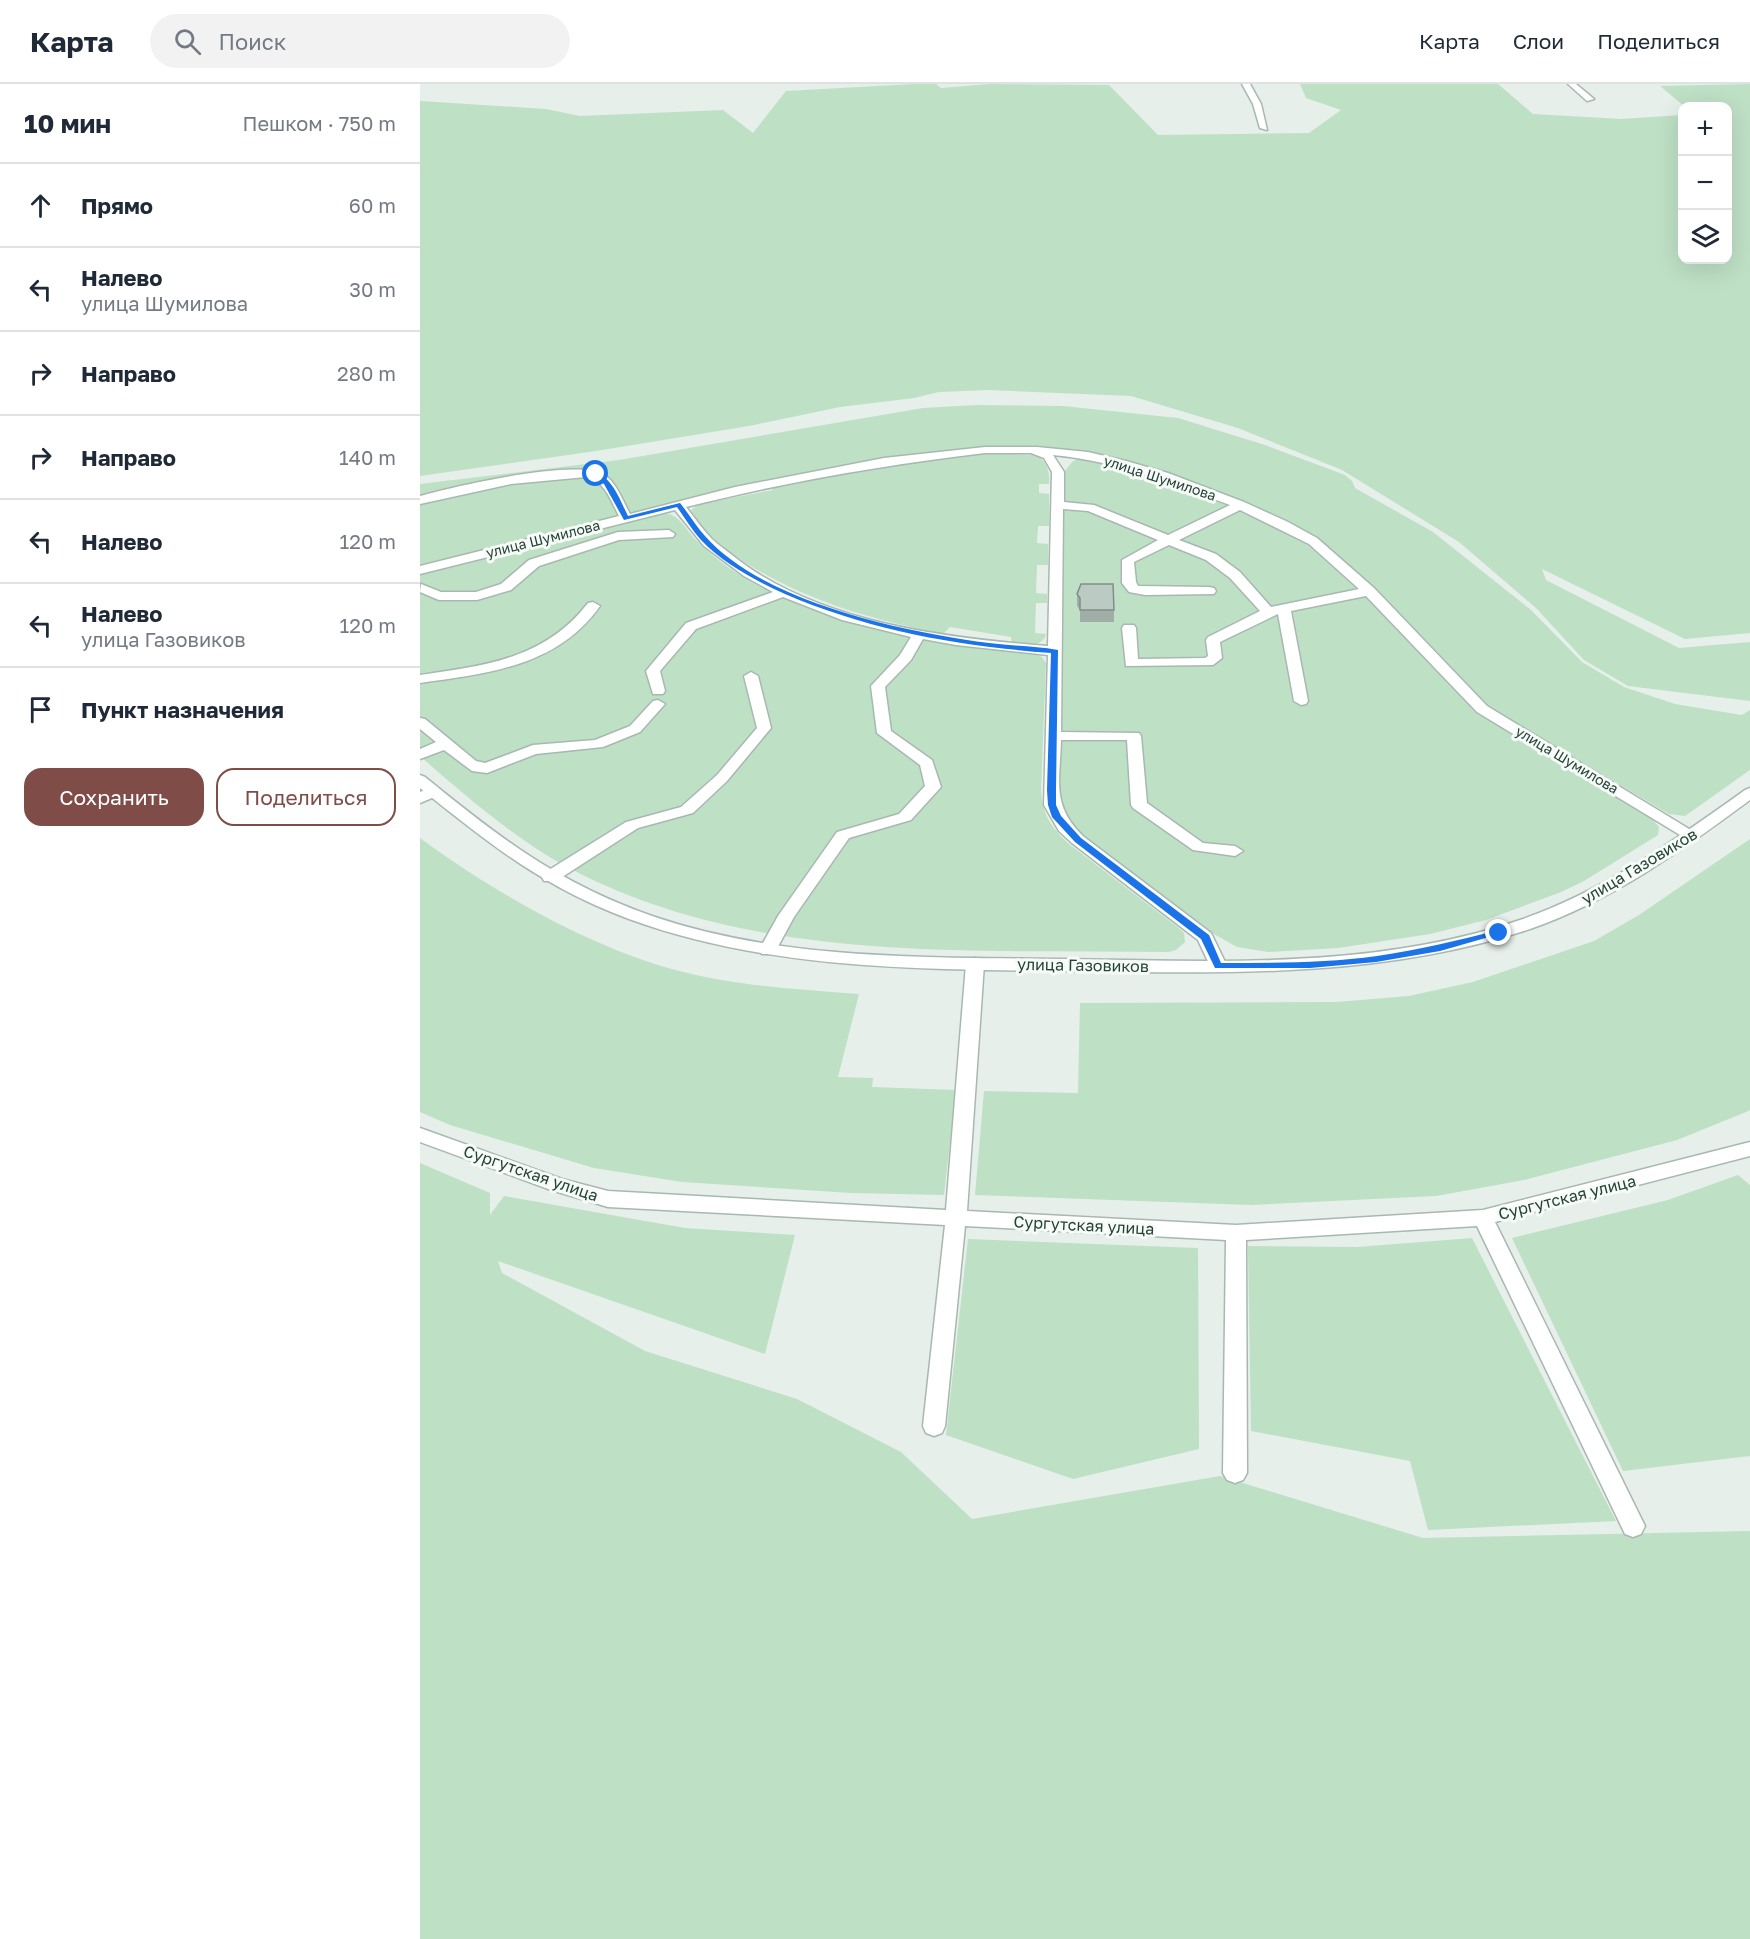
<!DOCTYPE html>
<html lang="ru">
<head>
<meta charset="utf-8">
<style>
	:root { --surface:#fff; --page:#f2f2f3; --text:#1f2937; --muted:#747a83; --line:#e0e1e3; --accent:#7f4c48 }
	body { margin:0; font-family:"Golos Text",sans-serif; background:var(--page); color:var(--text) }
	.controls { position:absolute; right:18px; top:18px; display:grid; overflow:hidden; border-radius:12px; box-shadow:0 6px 24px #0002 }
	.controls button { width:54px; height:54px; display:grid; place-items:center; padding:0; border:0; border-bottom:2px solid var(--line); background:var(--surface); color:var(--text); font:30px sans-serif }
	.stop { position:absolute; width:18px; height:18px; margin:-14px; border:4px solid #1a73e8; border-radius:50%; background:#fff }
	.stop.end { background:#1a73e8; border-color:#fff; box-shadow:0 2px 6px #0008 }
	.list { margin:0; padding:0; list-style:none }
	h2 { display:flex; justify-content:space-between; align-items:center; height:78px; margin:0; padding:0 24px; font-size:26px }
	h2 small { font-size:20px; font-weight:400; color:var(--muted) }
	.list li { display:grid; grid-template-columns:39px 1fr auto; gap:18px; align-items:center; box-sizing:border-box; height:84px; padding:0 24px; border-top:2px solid var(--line) }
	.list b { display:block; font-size:22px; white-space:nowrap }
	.list p { margin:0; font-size:20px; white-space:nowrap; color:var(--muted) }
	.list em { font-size:20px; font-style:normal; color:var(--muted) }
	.actions { display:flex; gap:12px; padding:18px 24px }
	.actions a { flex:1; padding:14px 0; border:2px solid var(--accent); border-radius:18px; text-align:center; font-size:21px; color:var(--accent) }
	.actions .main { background:var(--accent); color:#fff }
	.icon { flex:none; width:33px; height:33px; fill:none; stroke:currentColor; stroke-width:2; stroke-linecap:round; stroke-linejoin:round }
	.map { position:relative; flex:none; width:1330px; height:1855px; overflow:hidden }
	header { display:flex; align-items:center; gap:36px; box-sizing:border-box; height:84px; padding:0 30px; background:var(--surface); border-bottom:2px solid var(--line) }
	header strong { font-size:28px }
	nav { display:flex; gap:33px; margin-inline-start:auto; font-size:21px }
	.search { width:420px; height:54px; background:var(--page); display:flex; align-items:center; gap:15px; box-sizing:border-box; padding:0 21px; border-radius:33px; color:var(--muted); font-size:22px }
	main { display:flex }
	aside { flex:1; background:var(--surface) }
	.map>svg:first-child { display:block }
	.green { fill:#bee0c5 }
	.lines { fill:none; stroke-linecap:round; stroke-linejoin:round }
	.minor-casing { stroke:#a8b8b1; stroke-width:3 }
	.tertiary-casing { stroke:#a8b8b1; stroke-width:3 }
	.minor { fill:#fff; fill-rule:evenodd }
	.tertiary { fill:#fff; fill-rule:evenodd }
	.wall { fill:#a1aea8 }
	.building { fill:#bbcac3; stroke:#838d88; stroke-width:1.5 }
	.route { fill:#1a73e8 }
	.labels { text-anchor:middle; stroke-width:6; stroke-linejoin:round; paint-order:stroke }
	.far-street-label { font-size:14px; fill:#244237; stroke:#f7fbf8 }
	.street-label { font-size:16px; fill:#244237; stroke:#f7fbf8 }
</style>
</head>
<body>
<header>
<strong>Карта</strong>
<div class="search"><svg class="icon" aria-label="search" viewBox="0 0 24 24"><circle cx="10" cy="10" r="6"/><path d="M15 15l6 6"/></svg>Поиск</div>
<nav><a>Карта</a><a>Слои</a><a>Поделиться</a></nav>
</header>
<main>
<aside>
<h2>10 мин<small>Пешком · 750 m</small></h2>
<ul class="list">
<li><svg class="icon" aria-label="ahead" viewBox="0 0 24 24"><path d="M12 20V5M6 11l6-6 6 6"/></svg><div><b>Прямо</b></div><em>60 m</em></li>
<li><svg class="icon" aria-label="left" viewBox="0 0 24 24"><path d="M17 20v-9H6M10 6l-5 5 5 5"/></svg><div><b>Налево</b><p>улица Шумилова</p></div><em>30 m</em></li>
<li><svg class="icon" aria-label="right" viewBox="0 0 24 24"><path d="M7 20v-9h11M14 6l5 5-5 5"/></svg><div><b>Направо</b></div><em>280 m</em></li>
<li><svg class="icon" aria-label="right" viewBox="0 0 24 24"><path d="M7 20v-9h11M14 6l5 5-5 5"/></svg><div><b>Направо</b></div><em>140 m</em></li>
<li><svg class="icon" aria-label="left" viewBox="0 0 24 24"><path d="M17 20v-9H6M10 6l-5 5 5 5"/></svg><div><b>Налево</b></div><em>120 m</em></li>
<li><svg class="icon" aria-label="left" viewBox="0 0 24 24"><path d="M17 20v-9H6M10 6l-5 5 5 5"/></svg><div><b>Налево</b><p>улица Газовиков</p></div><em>120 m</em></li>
<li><svg class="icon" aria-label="arrive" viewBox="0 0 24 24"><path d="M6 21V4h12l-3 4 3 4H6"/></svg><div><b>Пункт назначения</b></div></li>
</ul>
<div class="actions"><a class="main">Сохранить</a><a>Поделиться</a></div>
</aside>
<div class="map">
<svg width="1330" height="1855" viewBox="0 0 1330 1855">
	<rect width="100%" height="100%" fill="#e6efea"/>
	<g class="green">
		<path d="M494,0H516L521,4L570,0L689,1L738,51L889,49L921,26L886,14L880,0H1078L1113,30L1201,35L1262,31V176H1308V22H1264L1240,2L1330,0V549L1265,555L1122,485L1126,496L1259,564L1330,558V617L1208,602L1164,576L1116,524L1039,458L922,386L818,344L711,312L569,306L519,308L494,314L420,323L329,342L176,367L0,392V17L126,25L160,32L303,26L333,49L366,7Z"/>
		<path d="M557,321L643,322L758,334L845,361L925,391L932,397L935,404L1013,448L1111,526L1162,578L1204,603L1255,620L1322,631L1330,626V686L1265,732L1249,730L1069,623L957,506L899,456L837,423L748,390L706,376L671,368L618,363H564L462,375L312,404L0,482V400L199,376L503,324Z"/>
		<path d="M565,369L616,371C627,377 630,388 629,400H619V409L629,410V442H618L617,459L628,460V481H617L616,509L627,510V519H616L615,549L626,550C622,565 604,560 592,559L591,553L530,543L523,550C448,535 375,514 311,469C297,458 278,443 271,426L279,420L353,406L351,403L466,381Z"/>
		<path d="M663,374L699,381L740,395L816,423L858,443L887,459L942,509L1055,628L1231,734L1239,743L1238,751L1164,797L1141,808L1066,836L1010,850L918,864L848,868L817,863L794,850L665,753L652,741L640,720L644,388L653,377Z"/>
		<path d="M242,429C259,429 265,445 276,456C299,480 329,498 359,512C416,538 478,553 540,562C562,566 603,565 622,573L626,579L621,706C622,731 632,744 649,760L760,845L764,849L765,858L756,866L749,868C547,865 333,881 149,784C98,757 43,710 0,672V489Z"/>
		<path d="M0,754C79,812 187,874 285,893C335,903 387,906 439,910L418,993L453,994L452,1003L536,1006L524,1111L431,1109L262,1098L174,1084L30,1041L0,1028Z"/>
		<path d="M1330,755V1026L1326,1028L1257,1056L1104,1096L1016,1112L831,1121L555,1111L564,1007L658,1009L660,919L917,918L989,912L1053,898L1174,857L1219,831Z"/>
		<path d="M0,1079L70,1109V1131L84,1112L265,1144L375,1151L345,1270L78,1177L82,1189L225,1267L377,1315L481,1368L552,1435L800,1392L1003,1454L1330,1447V1855H0Z"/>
		<path d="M1318,1091L1330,1101V1372L1203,1387L1092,1154L1248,1116Z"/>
		<path d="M1052,1154L1196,1437L1008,1446L990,1377L831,1347L828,1162L937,1163Z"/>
		<path d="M548,1155L778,1164L779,1365L653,1395L526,1351Z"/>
	</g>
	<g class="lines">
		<defs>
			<g id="minor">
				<path d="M822,0H830L841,20L847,46L840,44L833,20Z"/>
				<path d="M1148,0H1156L1174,15L1167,17Z"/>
				<path d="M565,363H617L668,368L706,377L748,389L824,418L868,438L897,454L954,504L1067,622L1279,751L1277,754H1265L1057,628L946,512L871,527L888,617L886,620L881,621L874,617L858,530L800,558L802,574L793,581L706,582L702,544L704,541H714L716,544L718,575L785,574L788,572L786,556L788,553L840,527L810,494L786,476L749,461L714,478L716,498L718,502L789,503L794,504L796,507L794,510L725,511L709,508L702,499V476L738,456L668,427L643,425L641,648L719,649L721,652L727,719L783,759L815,762L823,767L815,772L773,766L713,724L711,721L707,656H641C640,698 631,722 664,753L791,849L807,882L804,886H792L778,856L652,759L639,747L624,721L628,571L536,561L503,555L491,576L465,603L471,647L512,676L521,703L491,736L429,754L374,833L354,870H342L339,866L358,832L417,748L479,730L505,702L500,681L457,649L451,602L480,571L491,553L422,536L363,513L276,545L240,587L245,607L243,610H233L226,587L266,539L353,508L324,492L284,462L255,426L0,490V482L199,432C191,417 185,397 166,393L91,400L0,420V412C36,402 148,376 181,389C195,395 203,417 210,430L315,403L464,374ZM565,369H611L624,374L632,388L628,562C525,554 401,539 317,475C309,468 299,462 292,455C282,445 274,433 266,423C365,398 464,381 565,369ZM633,371C696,377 752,399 810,421L748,451L674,421L644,418V388ZM820,426L889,460L939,505L851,523L820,488L796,470L759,456Z"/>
				<path d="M249,446L255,450L253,453L199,456L119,482L91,506L57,516H19L0,508L1,500L21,508H56L81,500L109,476L198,448Z"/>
				<path d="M173,518L180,522C137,583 68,589 0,599V591C66,581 125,575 168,519Z"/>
				<path d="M331,588L338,592L351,644L307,697L273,729L218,744L136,797H124L122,793L124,789L206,738L261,723L297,691L337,644L324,592Z"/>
				<path d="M238,616L245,620L220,648L183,663L116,670L67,689L52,687L24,666L0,675V665L16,658L0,645V634L5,635L56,677L65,679L113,661L175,656L210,642L233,617Z"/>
				<path d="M14,703L22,708L19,711L0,719V708Z"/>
				<path d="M555,874L561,876L564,880L547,1127L816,1141L1063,1126L1330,1058V1072L1075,1138L1221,1434L1225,1442L1221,1450L1213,1453L1205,1450L1057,1142L826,1156L827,1389L823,1396L815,1399L807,1396L803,1389L806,1156L545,1142L525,1342L522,1349L514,1352L506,1349L503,1342L525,1141L188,1123L131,1106L0,1058V1044L142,1095L188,1107L526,1126L546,880L549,876Z"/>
			</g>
			<path id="tertiary" d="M0,691L5,693C81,755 138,799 232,832C364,877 507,873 645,875C796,877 954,886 1100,836C1182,808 1254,757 1325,706L1330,704V716C1261,767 1191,817 1110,845C960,895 801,889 645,887C498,885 349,886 209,835C125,804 69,760 0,704Z"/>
		</defs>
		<use href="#minor" class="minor-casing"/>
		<use href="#tertiary" class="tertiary-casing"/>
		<use href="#minor" class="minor"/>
		<use href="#tertiary" class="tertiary"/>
	</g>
	<path class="wall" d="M657,510L694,526V538H660V526L657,522Z"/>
	<path class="building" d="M661,500H693L694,526H660V514L657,510Z"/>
	<path class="route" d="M174,389C191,390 201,418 208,432L260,419C269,430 276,442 285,452C344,519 485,548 569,559C592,562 615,562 638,566L636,706V721L641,732L661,754L789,851L801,879C853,879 906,879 957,872C999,866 1039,856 1079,846L1083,849L1020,867L956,878L890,884H795L781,855L655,758L632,733L628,721L627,706L631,569C539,562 451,547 365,510C336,497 304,480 281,456C272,446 265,434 257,423L204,436L184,400L174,392Z"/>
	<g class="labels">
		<g class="far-street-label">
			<text transform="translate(740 394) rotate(18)" y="5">улица Шумилова</text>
			<text transform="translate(123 455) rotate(-14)" y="5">улица Шумилова</text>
			<text transform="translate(1147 676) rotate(31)" y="5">улица Шумилова</text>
		</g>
		<g class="street-label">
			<text transform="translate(1219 782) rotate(-31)" y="6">улица Газовиков</text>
			<text transform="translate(663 881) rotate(1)" y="6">улица Газовиков</text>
			<text transform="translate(111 1089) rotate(19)" y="6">Сургутская улица</text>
			<text transform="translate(1147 1113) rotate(-14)" y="6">Сургутская улица</text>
			<text transform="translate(664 1141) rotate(3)" y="6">Сургутская улица</text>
		</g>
	</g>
</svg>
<div class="controls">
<button>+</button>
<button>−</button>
<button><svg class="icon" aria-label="layers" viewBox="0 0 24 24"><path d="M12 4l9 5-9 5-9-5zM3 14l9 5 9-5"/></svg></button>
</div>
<div class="stop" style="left:176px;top:390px"></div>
<div class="stop end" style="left:1079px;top:849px"></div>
</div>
</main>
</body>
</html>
